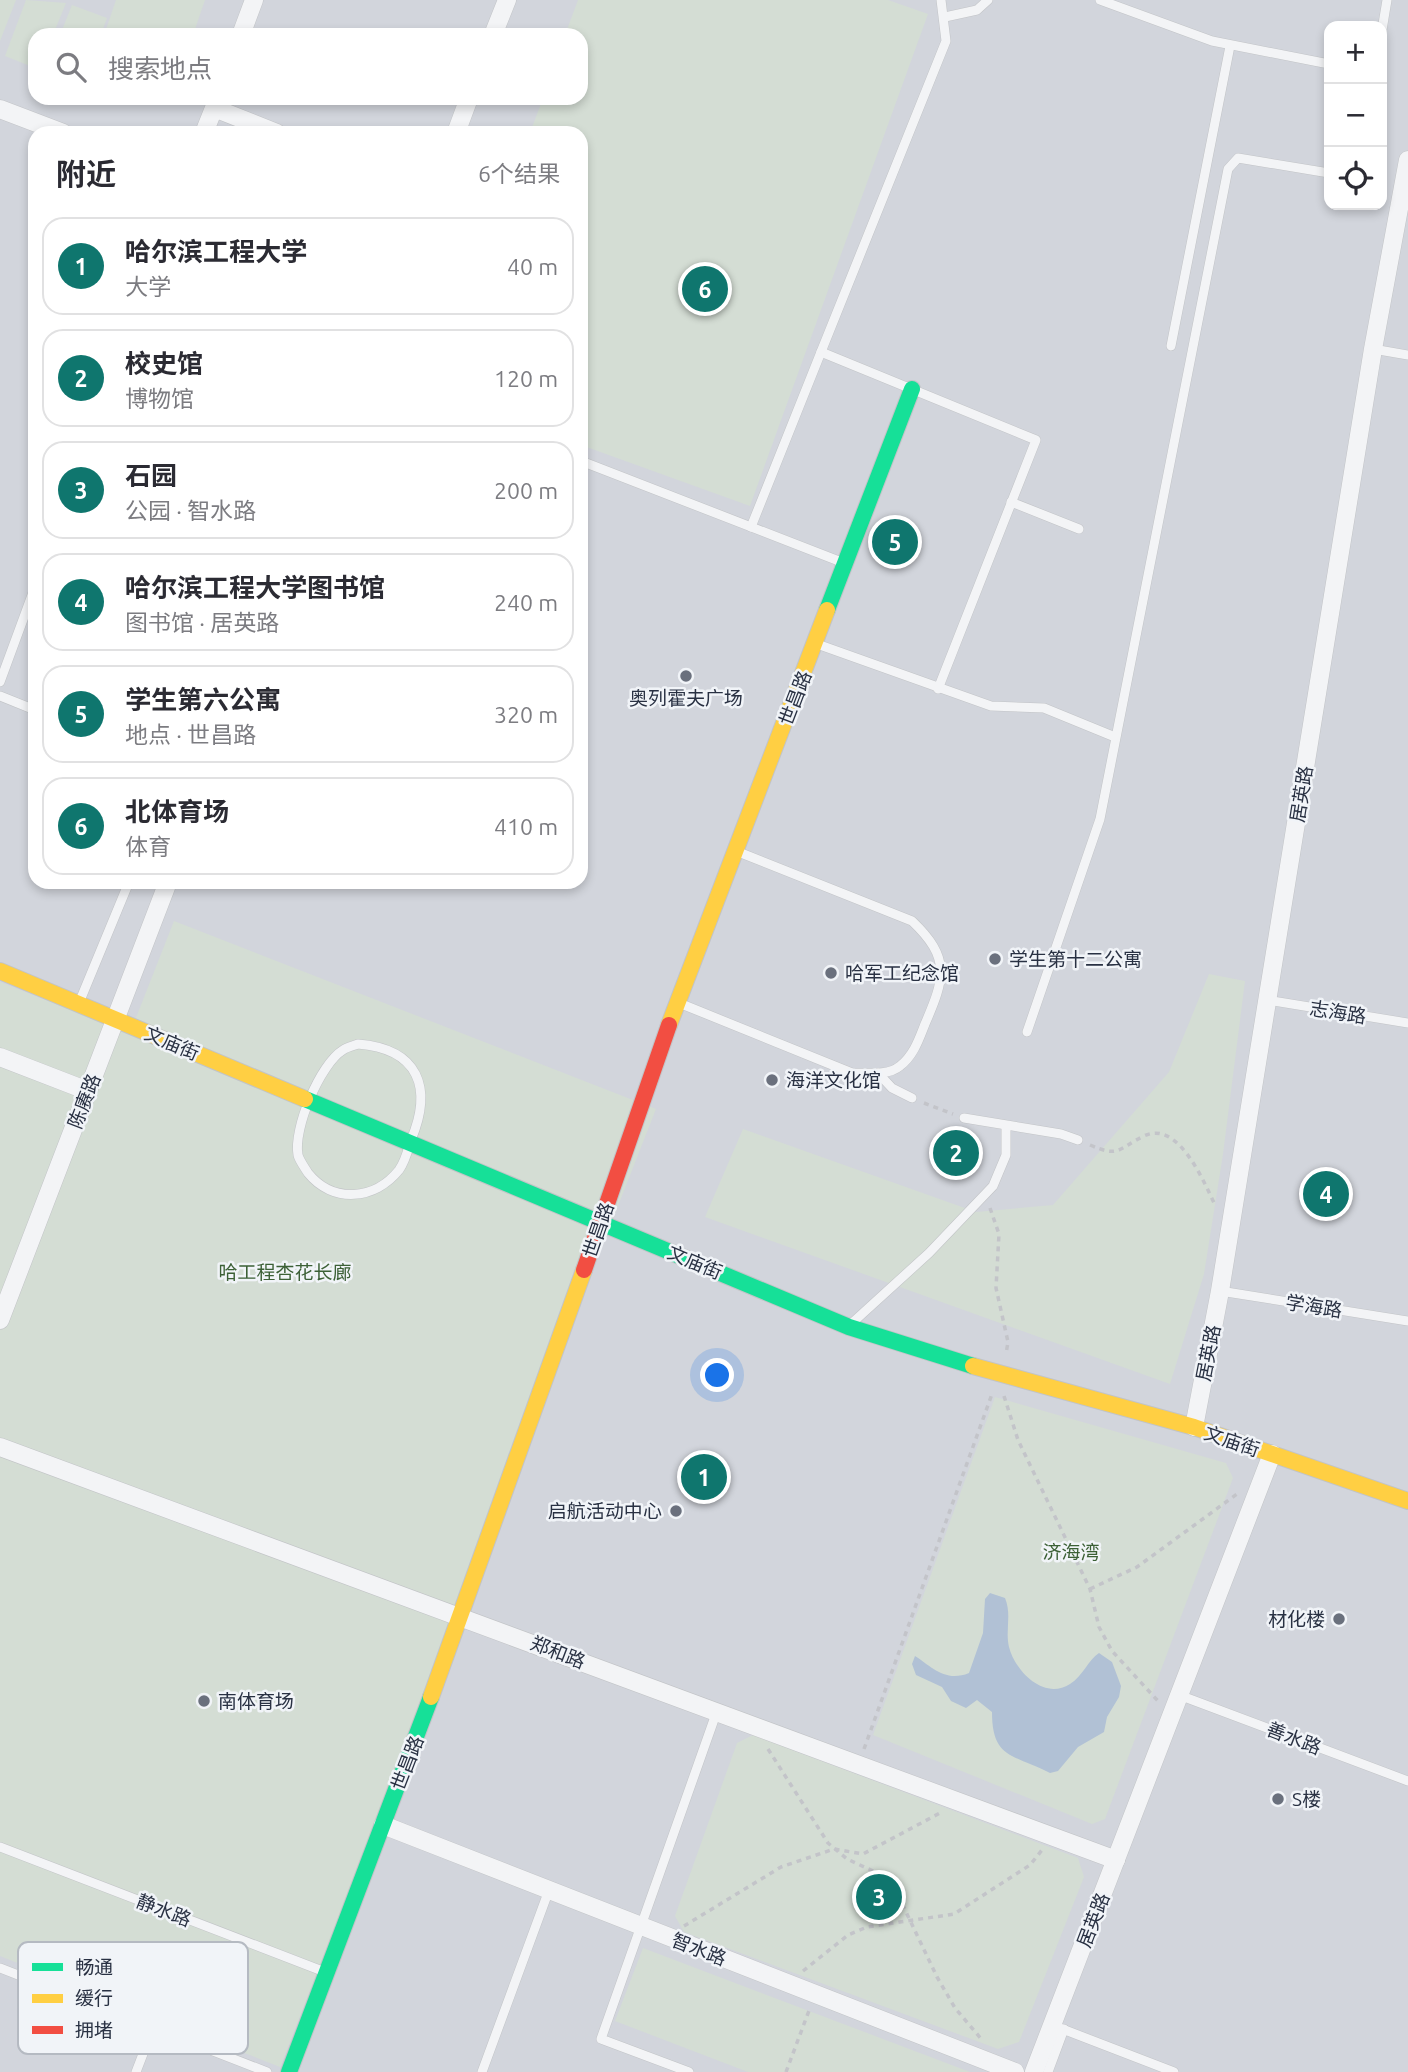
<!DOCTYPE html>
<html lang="zh">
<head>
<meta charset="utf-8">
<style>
	:root { --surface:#fff; --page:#f2f2f3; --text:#2b2b33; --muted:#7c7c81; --line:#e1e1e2; --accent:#0f766e }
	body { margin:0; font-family:Ubuntu,"Noto Sans SC",sans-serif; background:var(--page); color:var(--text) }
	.controls { position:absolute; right:21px; top:21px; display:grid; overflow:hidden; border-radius:14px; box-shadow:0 4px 10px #0003 }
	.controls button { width:63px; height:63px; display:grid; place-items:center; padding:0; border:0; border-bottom:2px solid var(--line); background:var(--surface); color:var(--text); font:35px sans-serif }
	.you { position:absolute; left:718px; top:1376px; width:24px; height:24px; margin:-18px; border:5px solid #fff; border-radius:50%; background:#1a73e8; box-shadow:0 0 0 10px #1a73e833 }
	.badge { display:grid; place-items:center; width:46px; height:46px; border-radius:50%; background:var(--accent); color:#fff; font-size:23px; font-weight:700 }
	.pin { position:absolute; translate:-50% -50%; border:4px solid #fff; box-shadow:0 2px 7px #0006 }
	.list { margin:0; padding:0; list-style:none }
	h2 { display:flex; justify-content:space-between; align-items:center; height:91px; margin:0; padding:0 28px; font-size:30px }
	h2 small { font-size:23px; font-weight:400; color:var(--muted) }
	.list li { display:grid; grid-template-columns:46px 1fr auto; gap:21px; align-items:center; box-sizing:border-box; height:98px; margin:0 14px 14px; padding:0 14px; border:2px solid var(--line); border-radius:21px }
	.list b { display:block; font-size:26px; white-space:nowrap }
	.list p { margin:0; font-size:23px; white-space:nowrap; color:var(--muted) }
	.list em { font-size:23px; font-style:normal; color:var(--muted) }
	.icon { flex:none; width:38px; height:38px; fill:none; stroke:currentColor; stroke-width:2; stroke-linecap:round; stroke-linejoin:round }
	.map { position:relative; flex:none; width:1408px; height:2072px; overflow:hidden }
	.search { position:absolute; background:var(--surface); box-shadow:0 4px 10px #0003; left:28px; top:28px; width:560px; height:77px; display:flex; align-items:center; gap:18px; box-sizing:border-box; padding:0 24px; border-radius:21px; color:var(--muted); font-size:26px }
	.panel { position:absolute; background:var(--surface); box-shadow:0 4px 10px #0003; left:28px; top:126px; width:560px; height:763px; border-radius:21px }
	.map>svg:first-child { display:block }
	.built { fill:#d2d5dc; fill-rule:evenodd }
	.green { fill:#d4ddd4 }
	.water { fill:#b1c1d5 }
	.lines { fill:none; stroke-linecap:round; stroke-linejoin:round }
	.lane-casing { stroke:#c2c4c7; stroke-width:10 }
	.street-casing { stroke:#c2c4c7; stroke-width:19 }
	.fast-casing { stroke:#c2c4c7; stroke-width:18 }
	.slow-casing { stroke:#c2c4c7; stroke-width:18 }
	.jam-casing { stroke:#c2c4c7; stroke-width:18 }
	.path { stroke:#c3c4c9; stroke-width:3.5; stroke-dasharray:5 5; stroke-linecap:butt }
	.lane { stroke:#f3f4f6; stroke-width:9 }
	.street { stroke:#f3f4f6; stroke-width:18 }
	.fast { stroke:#16e098; stroke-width:16 }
	.slow { stroke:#ffcf43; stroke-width:16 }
	.jam { stroke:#f24e42; stroke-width:16 }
	.poi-dot { fill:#6a707d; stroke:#f1f4f8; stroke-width:2.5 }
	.labels { text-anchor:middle; stroke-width:5; stroke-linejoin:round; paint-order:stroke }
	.poi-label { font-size:19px; fill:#293143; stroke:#f1f4f8; text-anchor:start }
	.street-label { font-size:19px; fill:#293143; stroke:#f1f4f8 }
	.park-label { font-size:19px; fill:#3c6036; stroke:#f1f4f8 }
	.key { fill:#f1f4f8; stroke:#b5bac2; stroke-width:2 }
	.key-label { font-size:19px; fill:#293143 }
</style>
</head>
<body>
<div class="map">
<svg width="1408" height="2072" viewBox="0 0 1408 2072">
	<rect width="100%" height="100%" fill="#e4e6e9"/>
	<path class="built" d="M0,0H1408V2072H0ZM1329,26H1382V205H1329ZM35,35H581V98H35ZM35,133H581V882H35Z"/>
	<g class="green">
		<path d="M0,0H16L0,41Z"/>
		<path d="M26,0L66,3L53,35H35V68L5,56Z"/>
		<path d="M116,0H205L193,35H104Z"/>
		<path d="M578,0H888L928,14L750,506L581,445V133H530L543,98H581V35H565Z"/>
		<path d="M72,5L107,18L101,35H60Z"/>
		<path d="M174,921L656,1109L280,2067L0,1956V982L130,1033Z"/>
		<path d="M1209,974L1245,981L1223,1154L1204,1274L1170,1384L705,1217L743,1129L976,1212L1053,1205L1169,1072Z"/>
		<path d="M995,1397L1226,1463L1233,1478L1105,1819L1092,1824L873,1735Z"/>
		<path d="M753,1735L1078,1858L1084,1877L1019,2042L998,2049L684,1932L675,1916L737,1743Z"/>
		<path d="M643,1948L970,2072H748L615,2021Z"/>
	</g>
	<path class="water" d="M990,1593L1005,1598C1012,1615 1005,1630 1009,1647C1015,1671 1044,1701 1070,1684C1083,1676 1088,1660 1099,1653L1112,1662L1121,1686L1119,1697L1107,1717L1104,1732L1078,1747L1058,1771L1050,1773C1013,1754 992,1759 992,1712L977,1700L966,1708L951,1701L942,1687L916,1675L912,1664L915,1656C931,1666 945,1683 969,1673L983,1633L985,1599Z"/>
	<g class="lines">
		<defs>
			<g id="lane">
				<path d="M1100,0L1212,41L1329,64"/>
				<path d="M945,17L977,10L988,0"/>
				<path d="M1382,30L1387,0"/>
				<path d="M1171,346L1230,46"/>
				<path d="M1373,349L1408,355"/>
				<path d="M581,461L844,563"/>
				<path d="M1011,502L1079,529"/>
				<path d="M751,527L821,352"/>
				<path d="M817,644L991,706L1044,708L1115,737"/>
				<path d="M0,682L35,587"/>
				<path d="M938,689L1036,440L821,352L946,41L941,0"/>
				<path d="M0,696L35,710"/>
				<path d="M1267,1000L1408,1023"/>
				<path d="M79,1003L129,882"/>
				<path d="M679,1003L852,1073C868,1073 888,1076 900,1066C914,1055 919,1039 925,1024C945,978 951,958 912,921L736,851"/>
				<path d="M1027,1032L1100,819L1228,169L1238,158L1329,173"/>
				<path d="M358,1044C419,1049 433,1088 411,1140C408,1150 405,1162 399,1170C375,1200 333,1204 308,1173C305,1168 299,1160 298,1155C293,1129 320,1064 343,1050C347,1047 353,1046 358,1044Z"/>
				<path d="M878,1073L892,1088L912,1098"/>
				<path d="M964,1118L1061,1134L1078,1140"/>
				<path d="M1220,1291L1408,1321"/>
				<path d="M851,1324L929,1253L993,1186L1006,1155V1127"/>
				<path d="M1179,1695L1408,1781"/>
				<path d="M0,1847L325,1972"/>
				<path d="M0,1968L267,2072"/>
				<path d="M1052,2025L1174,2072"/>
				<path d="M136,2072L153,2028"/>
				<path d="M482,2072L549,1890"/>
				<path d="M689,2072L601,2039L717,1711"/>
				<path d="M1048,2072L1064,2029"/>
			</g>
			<g id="street">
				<path d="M241,35L254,0"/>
				<path d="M493,35L507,0"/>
				<path d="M0,109L63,133"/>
				<path d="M204,133L214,108L277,133"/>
				<path d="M456,133L469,98"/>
				<path d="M0,1057L88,1091"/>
				<path d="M0,1320L168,882"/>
				<path d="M1194,1427L1220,1291L1373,349L1408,160"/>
				<path d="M0,1447L1116,1860"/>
				<path d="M383,1825L1015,2072"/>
				<path d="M1034,2072L1272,1454"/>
			</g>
			<g id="fast">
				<path d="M827,610L912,389"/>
				<path d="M305,1099L849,1327L973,1366"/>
				<path d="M289,2072L431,1697"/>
			</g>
			<g id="slow">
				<path d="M0,971L305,1099"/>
				<path d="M669,1025L827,610"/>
				<path d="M973,1366L1194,1427L1408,1501"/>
				<path d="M431,1697L584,1270"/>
			</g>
			<path id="jam" d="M584,1270L669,1025"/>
		</defs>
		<use href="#lane" class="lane-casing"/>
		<use href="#street" class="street-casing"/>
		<use href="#fast" class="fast-casing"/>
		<use href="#slow" class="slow-casing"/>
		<use href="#jam" class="jam-casing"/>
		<g class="path">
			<path d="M924,1103L953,1114"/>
			<path d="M1090,1145C1120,1158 1117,1149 1144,1136C1178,1119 1204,1182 1215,1205"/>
			<path d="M990,1208L999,1234L996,1288L1008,1342L1006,1354"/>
			<path d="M1004,1396L1018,1440L1090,1589L1099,1627L1112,1651L1158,1701"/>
			<path d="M1090,1589L1137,1567L1237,1494"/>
			<path d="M768,1749L828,1843L847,1859L873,1871L898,1895L937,1977L955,2008L983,2041"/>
			<path d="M864,1749L992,1394"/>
			<path d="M684,1926L781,1867L834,1849L863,1854L940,1813"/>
			<path d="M803,1971L848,1935L867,1927L954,1914L1030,1865L1042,1850"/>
			<path d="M786,2072L810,2008"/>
		</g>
		<use href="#lane" class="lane"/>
		<use href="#street" class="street"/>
		<use href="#fast" class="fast"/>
		<use href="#slow" class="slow"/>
		<use href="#jam" class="jam"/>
	</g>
	<g class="poi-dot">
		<circle cx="686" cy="676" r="7"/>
		<circle cx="995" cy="959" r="7"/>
		<circle cx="831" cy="973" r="7"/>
		<circle cx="772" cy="1080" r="7"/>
		<circle cx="676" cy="1511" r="7"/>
		<circle cx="1339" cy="1619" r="7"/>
		<circle cx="204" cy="1701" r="7"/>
		<circle cx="1278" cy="1799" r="7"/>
	</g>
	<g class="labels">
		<g class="poi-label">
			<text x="686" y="705" text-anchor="middle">奥列霍夫广场</text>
			<text x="1009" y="966">学生第十二公寓</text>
			<text x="845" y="980">哈军工纪念馆</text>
			<text x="786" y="1087">海洋文化馆</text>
			<text x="662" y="1518" text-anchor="end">启航活动中心</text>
			<text x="1325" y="1626" text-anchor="end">材化楼</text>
			<text x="218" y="1708">南体育场</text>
			<text x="1292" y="1806">S楼</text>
		</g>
		<g class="street-label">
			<text transform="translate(795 698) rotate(-69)" y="7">世昌路</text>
			<text transform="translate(1301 794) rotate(-81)" y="7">居英路</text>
			<text transform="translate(1338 1012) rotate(9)" y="7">志海路</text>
			<text transform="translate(172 1043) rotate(23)" y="7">文庙街</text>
			<text transform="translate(84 1101) rotate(-69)" y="7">陈赓路</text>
			<text transform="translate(598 1230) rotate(-71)" y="7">世昌路</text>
			<text transform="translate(695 1262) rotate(23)" y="7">文庙街</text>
			<text transform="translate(1314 1306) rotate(9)" y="7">学海路</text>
			<text transform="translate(1208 1353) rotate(-79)" y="7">居英路</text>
			<text transform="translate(1232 1441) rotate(19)" y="7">文庙街</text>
			<text transform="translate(558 1652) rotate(21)" y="7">郑和路</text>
			<text transform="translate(1294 1738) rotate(21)" y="7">善水路</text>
			<text transform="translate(407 1763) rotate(-69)" y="7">世昌路</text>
			<text transform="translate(164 1910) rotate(21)" y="7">静水路</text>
			<text transform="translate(1093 1920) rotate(-69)" y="7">居英路</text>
			<text transform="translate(699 1949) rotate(21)" y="7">智水路</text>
		</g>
		<g class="park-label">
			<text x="285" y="1279">哈工程杏花长廊</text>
			<text x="1071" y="1559">济海湾</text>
		</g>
	</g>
	<rect x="18" y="1942" width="230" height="112" rx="10" class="key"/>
	<rect x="32" y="1963" width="31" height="8" fill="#16e098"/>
	<rect x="32" y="1994" width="31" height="9" fill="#ffcf43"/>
	<rect x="32" y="2026" width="31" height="8" fill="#f24e42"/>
	<g class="key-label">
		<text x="75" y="1974">畅通</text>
		<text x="75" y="2005">缓行</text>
		<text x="75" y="2037">拥堵</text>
	</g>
</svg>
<div class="controls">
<button>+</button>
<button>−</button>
<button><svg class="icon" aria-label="locate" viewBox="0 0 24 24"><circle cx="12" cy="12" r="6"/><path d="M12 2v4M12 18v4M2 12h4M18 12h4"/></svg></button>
</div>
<div class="you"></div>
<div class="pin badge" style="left:704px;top:1477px">1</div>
<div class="pin badge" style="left:956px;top:1153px">2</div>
<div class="pin badge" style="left:879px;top:1897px">3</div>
<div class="pin badge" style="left:1326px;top:1194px">4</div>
<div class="pin badge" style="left:895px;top:542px">5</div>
<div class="pin badge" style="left:705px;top:289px">6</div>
<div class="search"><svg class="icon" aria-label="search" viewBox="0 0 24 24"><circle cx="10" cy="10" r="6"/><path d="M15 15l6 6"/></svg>搜索地点</div>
<section class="panel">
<h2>附近<small>6个结果</small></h2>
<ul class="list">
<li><span class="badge">1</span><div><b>哈尔滨工程大学</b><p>大学</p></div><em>40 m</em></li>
<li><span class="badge">2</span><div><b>校史馆</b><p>博物馆</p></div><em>120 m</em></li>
<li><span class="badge">3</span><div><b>石园</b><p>公园 · 智水路</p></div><em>200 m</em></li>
<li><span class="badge">4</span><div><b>哈尔滨工程大学图书馆</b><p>图书馆 · 居英路</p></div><em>240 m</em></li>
<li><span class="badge">5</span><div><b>学生第六公寓</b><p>地点 · 世昌路</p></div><em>320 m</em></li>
<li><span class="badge">6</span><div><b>北体育场</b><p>体育</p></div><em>410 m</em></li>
</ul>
</section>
</div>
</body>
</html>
